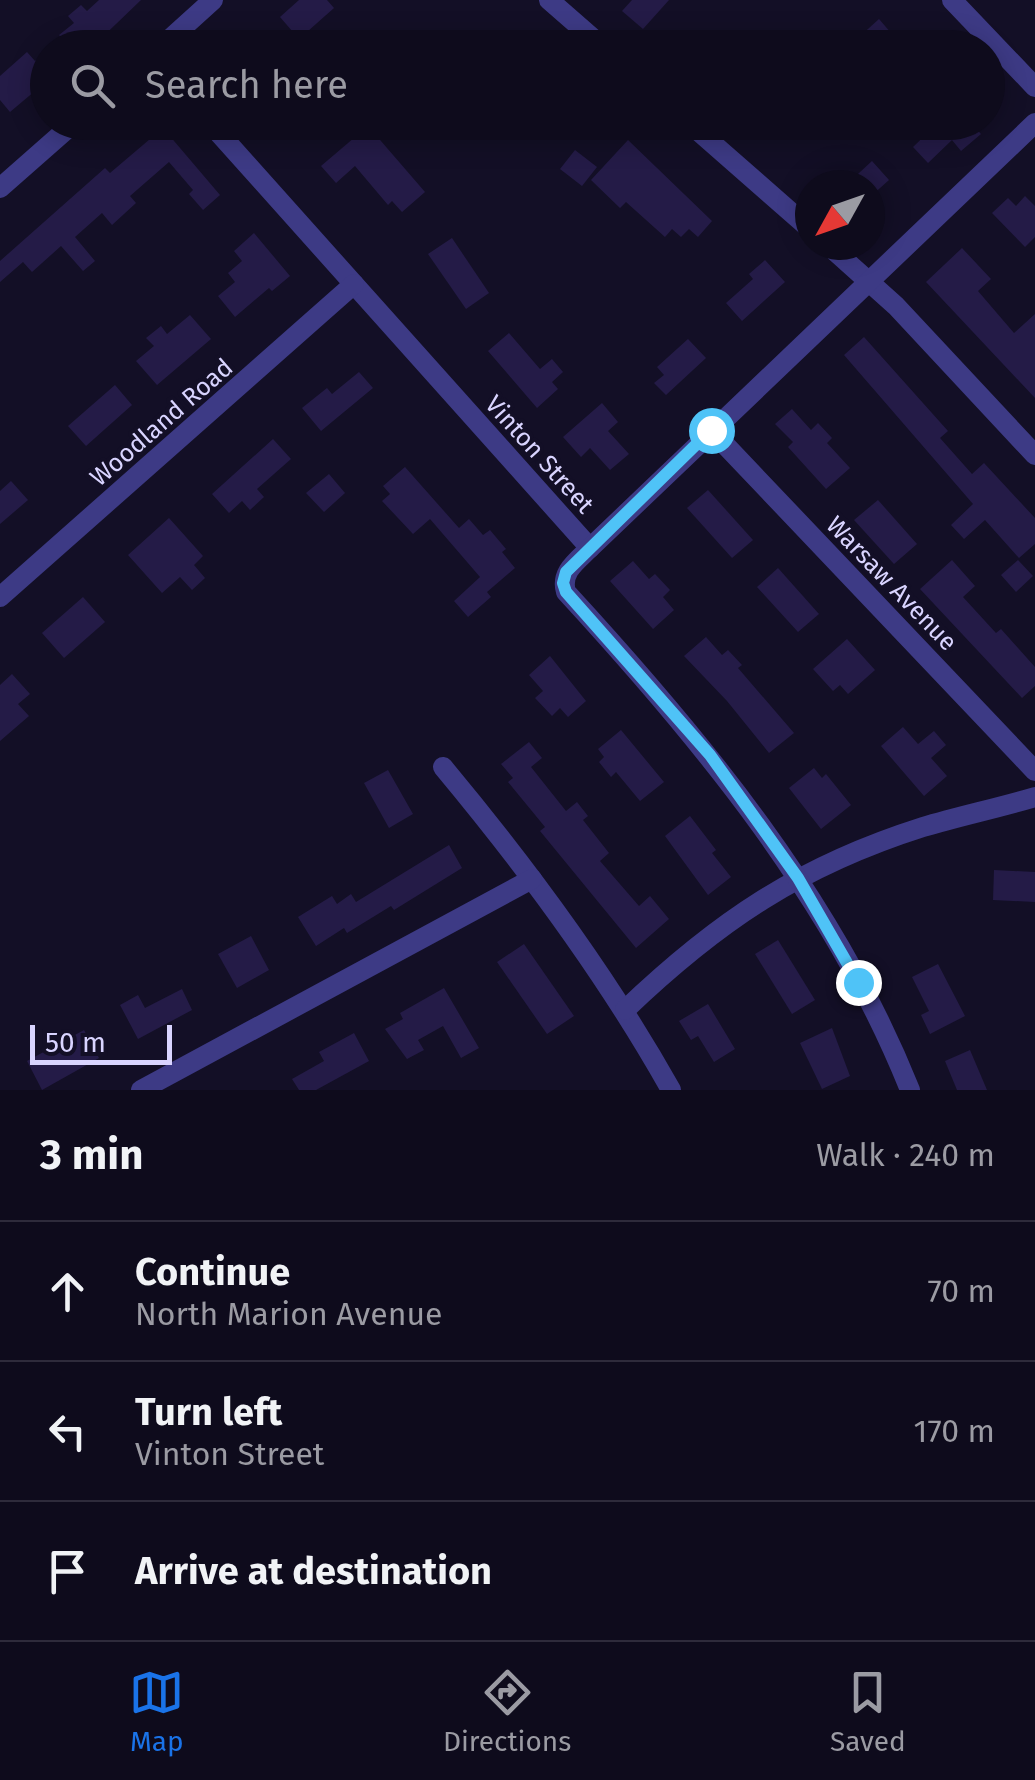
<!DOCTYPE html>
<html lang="en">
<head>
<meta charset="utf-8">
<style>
	:root { --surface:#0e0b1c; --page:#171425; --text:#f1f3f6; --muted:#9b9ba3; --line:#2e2b3b; --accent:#1a73e8 }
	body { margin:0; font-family:"Fira Sans",sans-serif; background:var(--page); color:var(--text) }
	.compass { position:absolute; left:795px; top:170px; width:90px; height:90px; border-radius:50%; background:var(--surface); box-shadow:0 5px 25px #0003; rotate:230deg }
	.scale { position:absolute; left:30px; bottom:25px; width:142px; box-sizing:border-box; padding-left:10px; border:5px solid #d9d4ff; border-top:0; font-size:28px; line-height:35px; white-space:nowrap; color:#d9d4ff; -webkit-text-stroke:8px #130f26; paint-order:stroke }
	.stop { position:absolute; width:30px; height:30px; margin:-22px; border:8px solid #4fc3f7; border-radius:50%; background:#fff }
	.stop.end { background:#4fc3f7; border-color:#fff; box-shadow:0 2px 10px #0008 }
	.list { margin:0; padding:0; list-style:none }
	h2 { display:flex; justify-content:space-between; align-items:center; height:130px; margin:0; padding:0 40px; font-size:42px }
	h2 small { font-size:32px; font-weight:400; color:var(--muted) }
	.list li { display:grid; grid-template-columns:65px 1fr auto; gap:30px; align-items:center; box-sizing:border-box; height:140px; padding:0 40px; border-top:2px solid var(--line) }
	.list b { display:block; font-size:38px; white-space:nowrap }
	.list p { margin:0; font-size:32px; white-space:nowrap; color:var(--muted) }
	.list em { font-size:32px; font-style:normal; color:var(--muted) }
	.icon { flex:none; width:55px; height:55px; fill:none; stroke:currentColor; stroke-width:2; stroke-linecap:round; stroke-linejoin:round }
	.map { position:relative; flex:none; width:1035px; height:1090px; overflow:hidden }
	.search { position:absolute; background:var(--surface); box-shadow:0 5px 25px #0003; left:30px; right:30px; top:30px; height:110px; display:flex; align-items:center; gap:25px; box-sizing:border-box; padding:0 35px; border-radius:55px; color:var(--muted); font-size:38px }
	.sheet { height:550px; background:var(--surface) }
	nav { display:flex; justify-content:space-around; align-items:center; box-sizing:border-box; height:140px; border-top:2px solid var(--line); background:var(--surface); font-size:28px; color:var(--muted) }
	nav a { display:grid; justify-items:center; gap:5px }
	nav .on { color:var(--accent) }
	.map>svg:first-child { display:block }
	.building { fill:#241b47 }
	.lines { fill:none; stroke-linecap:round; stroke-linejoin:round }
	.street { stroke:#3d3a85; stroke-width:20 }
	.route { stroke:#4fc3f7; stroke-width:12 }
	.labels { text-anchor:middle; stroke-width:8; stroke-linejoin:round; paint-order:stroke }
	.street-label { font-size:25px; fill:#d9d4ff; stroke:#130f26 }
</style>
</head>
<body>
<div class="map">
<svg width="1035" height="1090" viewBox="0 0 1035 1090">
	<rect width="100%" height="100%" fill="#130f26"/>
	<g class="building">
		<path d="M99,0H141L91,48H70L59,35L74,23L68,16L81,5L87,11Z"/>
		<path d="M299,0H327L334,8L299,39L280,17Z"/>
		<path d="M632,0H669L643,29L622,11Z"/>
		<path d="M879,19L904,48H847Z"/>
		<path d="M48,50V80L10,112L0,100V76L27,52L35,61Z"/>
		<path d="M939,122H970L981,134L961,151L952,140L928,163L913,147Z"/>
		<path d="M368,126L425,192L402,212L392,201L388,205L355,166L336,183L321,166Z"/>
		<path d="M163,128L220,195L203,210L189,194L193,190L169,162L130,196L136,203L112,225L102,213L75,237L95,261L83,271L61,246L32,272L23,262L0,282V261L105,168L110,173Z"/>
		<path d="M628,140L712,221L698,237L689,229L681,237L672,229L665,237L626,202L620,208L591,180Z"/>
		<path d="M575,150L597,167L582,186L560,169Z"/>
		<path d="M872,161L889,180L870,197V185H846Z"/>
		<path d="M1025,196L1035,206V237L1025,247L992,213L1008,198L1016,206Z"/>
		<path d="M254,233L290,276L272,291L269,288L235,317L218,296L235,282L228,273L242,261L234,251Z"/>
		<path d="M452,238L489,293L466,309L428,254Z"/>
		<path d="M962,248L991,279L978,291L1014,333L1035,314V398L926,282Z"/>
		<path d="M765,260L785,282L742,321L726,303L753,279L749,274Z"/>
		<path d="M190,315L211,339L157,385L136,361L154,346L146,338L161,326L167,334Z"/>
		<path d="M509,333L540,369L552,359L563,372L552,382L558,389L537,408L488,351Z"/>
		<path d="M864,337L948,431L940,438L972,474L984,463L1035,518V544L1019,558L985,520L964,539L951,525L973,504L844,355Z"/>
		<path d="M688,339L706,358L666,395L654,383L664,375L657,367Z"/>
		<path d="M359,372L373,388L321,431L302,408L327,388L332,394Z"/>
		<path d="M115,385L132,405L86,446L68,426Z"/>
		<path d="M602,403L618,422L608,431L629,454L610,470L590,448L581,457L563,437Z"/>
		<path d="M792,409L811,430L818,423L832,438L827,443L850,468L826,489L788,447L793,442L775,424Z"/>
		<path d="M273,439L291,459L257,489L264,497L250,510L242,501L229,513L212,494Z"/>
		<path d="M405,467L459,528L469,519L483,535L490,530L506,549L502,552L515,568L487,592L491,597L468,617L454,601L480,577L430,519L413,534L382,501L390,494L383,486Z"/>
		<path d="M329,474L345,493L324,512L306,493Z"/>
		<path d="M11,481L28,500L0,524V491Z"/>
		<path d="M708,490L753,540L732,558L687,508Z"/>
		<path d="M878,500L917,544L894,564L854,520Z"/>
		<path d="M169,518L203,556L194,565L205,578L192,590L180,577L162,593L128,555Z"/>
		<path d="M952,560L975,586L963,597L996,633L1001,629L1035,667V686L1022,698L920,589Z"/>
		<path d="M1018,560L1033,576L1016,592L1001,575Z"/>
		<path d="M633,561L649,579L655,574L670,590L663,597L674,610L653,629L610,581Z"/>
		<path d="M778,568L819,614L798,632L757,587Z"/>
		<path d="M83,597L105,622L64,658L42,633Z"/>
		<path d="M706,637L722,655L728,650L742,665L738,668L794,733L769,753L727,701L684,656Z"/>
		<path d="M847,639L875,670L848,694L840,685L833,691L813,669Z"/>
		<path d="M550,656L586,701L568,717L560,708L552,716L535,698L543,691L529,675Z"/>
		<path d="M12,674L30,694L18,704L29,716L0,741V685Z"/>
		<path d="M903,727L918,744L934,731L946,745L931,758L947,776L924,796L881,746Z"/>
		<path d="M621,730L664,782L640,801L616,772L611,777L599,762L604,757L598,749Z"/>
		<path d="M529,742L542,758L531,767L566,811L577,802L588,816L583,820L609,853L600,861L639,906L650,896L669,919L636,948L540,831L545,827L508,782L513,778L501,764Z"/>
		<path d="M814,768L822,778L826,774L851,805L821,829L789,788Z"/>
		<path d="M388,770L413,814L389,828L364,783Z"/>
		<path d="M690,816L716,850L712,853L731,877L708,895L665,836Z"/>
		<path d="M449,845L462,868L394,910L391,906L347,933L344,928L316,946L298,917L332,896L337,904L351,894L356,902Z"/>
		<path d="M994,870L1035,872V902L993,900Z"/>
		<path d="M251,936L269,970L237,988L218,954Z"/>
		<path d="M778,940L815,1000L792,1014L755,954Z"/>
		<path d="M524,944L574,1016L547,1034L497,962Z"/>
		<path d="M938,964L965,1016L930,1034L921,1015L929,1011L912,977Z"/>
		<path d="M444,988L479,1048L461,1058L443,1026L418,1040L424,1050L407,1059L385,1029L403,1019L400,1013Z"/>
		<path d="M182,989L192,1010L138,1039L120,1005L138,995L145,1008Z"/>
		<path d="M708,1004L735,1049L714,1062L698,1036L691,1040L679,1021Z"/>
		<path d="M832,1028L850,1076L822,1089L800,1043Z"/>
		<path d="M84,1030L99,1058L42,1090L27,1061Z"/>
		<path d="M354,1033L369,1061L316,1090H299L292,1079L324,1061L319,1052Z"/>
		<path d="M970,1050L987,1090H957L945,1061Z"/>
	</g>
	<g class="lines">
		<g class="street">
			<path d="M549,0L604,48"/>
			<path d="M952,0L1035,87"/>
			<path d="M160,48L213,0"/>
			<path d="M209,122L590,548"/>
			<path d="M688,122L810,229"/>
			<path d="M0,188L75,122"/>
			<path d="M828,245L896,306L1035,455"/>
			<path d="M711,430L1035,771"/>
			<path d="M0,597L354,284"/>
			<path d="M443,767C528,869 606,974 671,1090"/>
			<path d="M625,1010C718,921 800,866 923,827C960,816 998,808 1035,797"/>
			<path d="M141,1090L532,879"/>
			<path d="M910,1090C834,900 703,741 566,592C560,572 577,561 590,548L1035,123"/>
		</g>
	</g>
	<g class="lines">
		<path class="route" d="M711,430L566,572L563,583L566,592L710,755L798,878L858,982"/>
	</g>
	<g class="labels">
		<g class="street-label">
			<text transform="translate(161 422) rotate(-41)" y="9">Woodland Road</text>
			<text transform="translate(540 454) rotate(48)" y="9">Vinton Street</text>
			<text transform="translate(892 583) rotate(46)" y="9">Warsaw Avenue</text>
		</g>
	</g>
</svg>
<svg class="compass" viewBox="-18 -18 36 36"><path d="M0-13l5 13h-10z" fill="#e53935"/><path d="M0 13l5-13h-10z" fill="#9b9ba3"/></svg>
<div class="scale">50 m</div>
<div class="stop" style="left:711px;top:430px"></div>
<div class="stop end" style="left:858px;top:982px"></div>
<div class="search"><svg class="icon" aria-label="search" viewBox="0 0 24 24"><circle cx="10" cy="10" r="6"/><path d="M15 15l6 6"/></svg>Search here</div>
</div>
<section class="sheet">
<h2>3 min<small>Walk · 240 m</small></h2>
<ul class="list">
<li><svg class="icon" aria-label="ahead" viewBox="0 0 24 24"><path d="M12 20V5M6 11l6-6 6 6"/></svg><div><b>Continue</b><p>North Marion Avenue</p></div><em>70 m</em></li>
<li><svg class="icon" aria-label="left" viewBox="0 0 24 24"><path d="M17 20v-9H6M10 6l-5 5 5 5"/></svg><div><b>Turn left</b><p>Vinton Street</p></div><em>170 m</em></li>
<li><svg class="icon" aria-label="arrive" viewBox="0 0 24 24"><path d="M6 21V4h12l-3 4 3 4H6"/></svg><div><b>Arrive at destination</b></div></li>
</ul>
</section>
<nav>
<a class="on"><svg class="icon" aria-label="map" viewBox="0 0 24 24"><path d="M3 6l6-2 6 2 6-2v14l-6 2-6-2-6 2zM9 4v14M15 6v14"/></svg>Map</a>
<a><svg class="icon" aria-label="directions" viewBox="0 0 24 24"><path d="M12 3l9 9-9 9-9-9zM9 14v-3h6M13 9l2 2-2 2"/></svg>Directions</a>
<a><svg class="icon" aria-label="saved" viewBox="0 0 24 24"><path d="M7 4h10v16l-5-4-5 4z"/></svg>Saved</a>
</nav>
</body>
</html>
